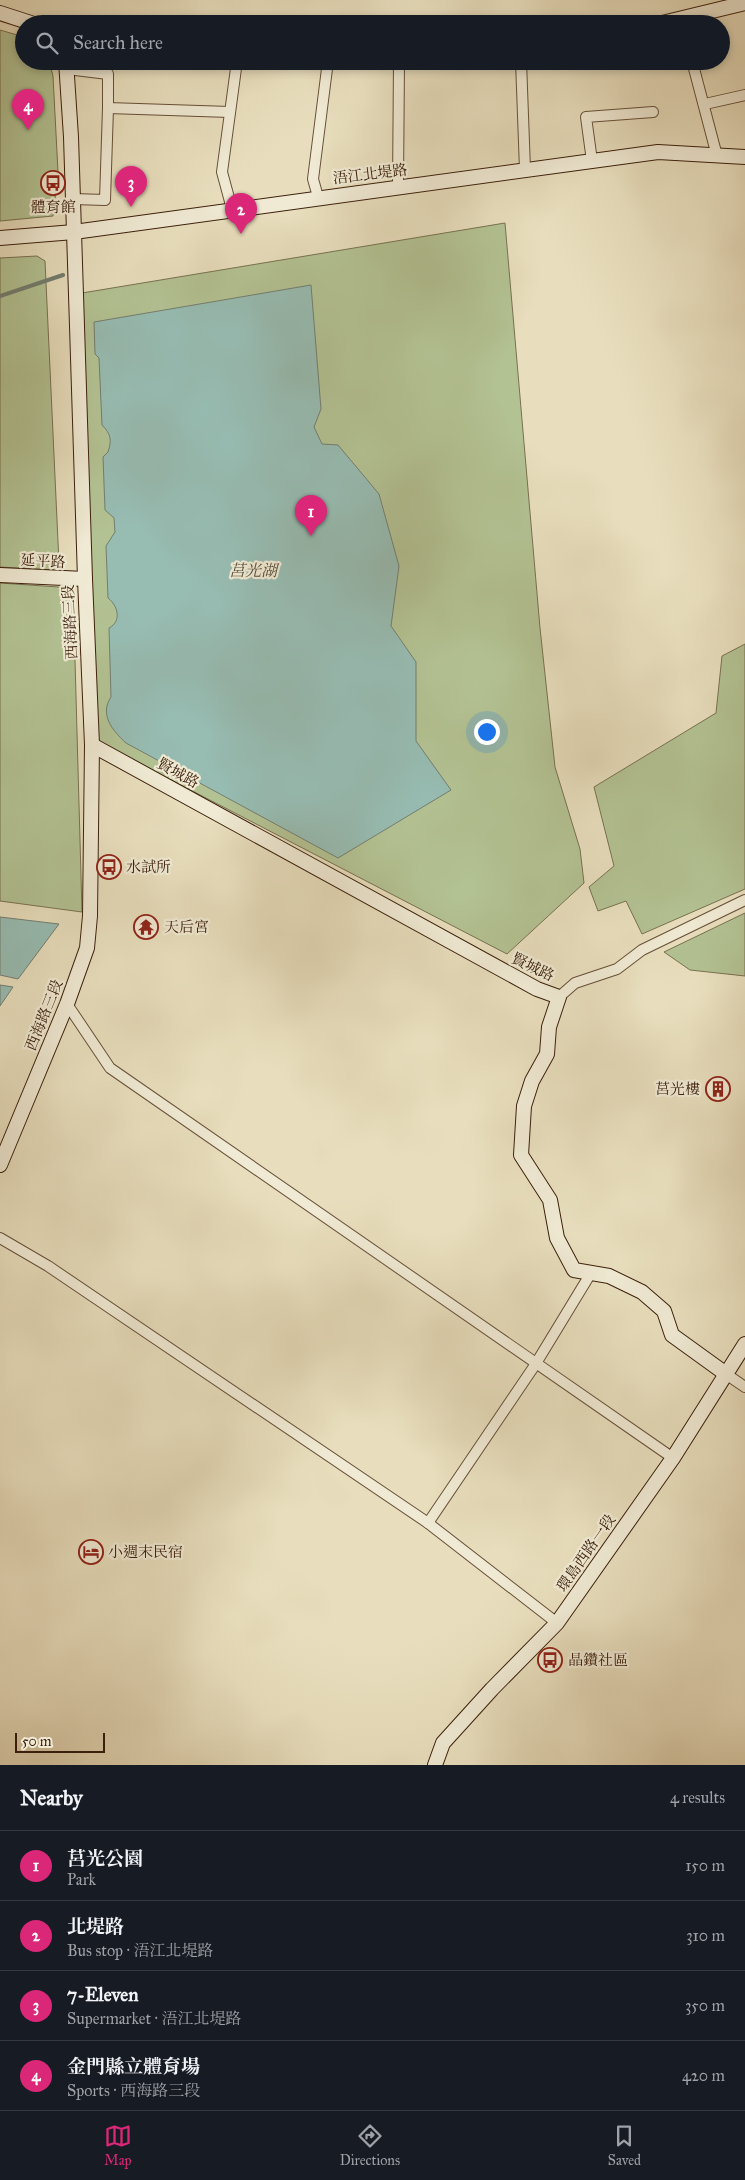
<!DOCTYPE html>
<html lang="en">
<head>
<meta charset="utf-8">
<style>
	:root { --surface:#171b24; --page:#242831; --text:#f1f3f6; --muted:#9ea1a6; --line:#363941; --accent:#db2777 }
	body { margin:0; font-family:"IM FELL Great Primer","Noto Serif TC",serif; background:var(--page); color:var(--text) }
	.scale { position:absolute; left:15px; bottom:12px; width:90px; box-sizing:border-box; padding-left:5px; border:2px solid #3c200c; border-top:0; font-size:14px; line-height:18px; white-space:nowrap; color:#3c200c; -webkit-text-stroke:4px #f0ead4; paint-order:stroke }
	.you { position:absolute; left:486px; top:731px; width:18px; height:18px; margin:-12px; border:4px solid #fff; border-radius:50%; background:#1a73e8; box-shadow:0 0 0 8px #1a73e833 }
	.badge { display:grid; place-items:center; width:32px; height:32px; border-radius:50%; background:var(--accent); color:#fff; font-size:16px; font-weight:700 }
	.pin { position:absolute; translate:-50% -41px; filter:drop-shadow(0 1px 2px #0008) }
	.pin::after { content:''; position:absolute; top:26px; width:18px; height:15px; background:inherit; clip-path:polygon(0 0,100% 0,50% 100%) }
	.list { margin:0; padding:0; list-style:none }
	h2 { display:flex; justify-content:space-between; align-items:center; height:65px; margin:0; padding:0 20px; font-size:21px }
	h2 small { font-size:16px; font-weight:400; color:var(--muted) }
	.list li { display:grid; grid-template-columns:32px 1fr auto; gap:15px; align-items:center; box-sizing:border-box; height:70px; padding:0 20px; border-top:1px solid var(--line) }
	.list b { display:block; font-size:19px; white-space:nowrap }
	.list p { margin:0; font-size:16px; white-space:nowrap; color:var(--muted) }
	.list em { font-size:16px; font-style:normal; color:var(--muted) }
	.icon { flex:none; width:28px; height:28px; fill:none; stroke:currentColor; stroke-width:2; stroke-linecap:round; stroke-linejoin:round }
	.map { position:relative; flex:none; width:745px; height:1765px; overflow:hidden }
	.search { position:absolute; background:var(--surface); box-shadow:0 2px 8px #0003; left:15px; right:15px; top:15px; height:55px; display:flex; align-items:center; gap:12px; box-sizing:border-box; padding:0 18px; border-radius:28px; color:var(--muted); font-size:19px }
	.sheet { height:345px; background:var(--surface) }
	nav { display:flex; justify-content:space-around; align-items:center; box-sizing:border-box; height:70px; border-top:1px solid var(--line); background:var(--surface); font-size:14px; color:var(--muted) }
	nav a { display:grid; justify-items:center; gap:2px }
	nav .on { color:var(--accent) }
	.map>svg:first-child { display:block }
	.green { fill:#b3c293; stroke:#787150 }
	.water { fill:#97bcb2; stroke:#737e70 }
	.lines { fill:none; stroke-linecap:round; stroke-linejoin:round }
	.stream { stroke:#737e70; stroke-width:4 }
	.street-casing { stroke:#675038; stroke-width:12 }
	.secondary-casing { stroke:#3c200c; stroke-width:16 }
	.street { stroke:#f0ead4; stroke-width:10 }
	.secondary { stroke:#f0ead4; stroke-width:14 }
	.labels { text-anchor:middle; stroke-width:4.5; stroke-linejoin:round; paint-order:stroke }
	.street-label { font-size:15px; fill:#3c200c; stroke:#f0ead4 }
	.poi-label { font-size:15px; fill:#3c200c; stroke:#f0ead4; text-anchor:start }
	.water-label { font-size:16px; font-style:italic; fill:#574f3e; stroke:#f0ead4 }
</style>
</head>
<body>
<div class="map">
<svg width="745" height="1765" viewBox="0 0 745 1765">
	<rect width="100%" height="100%" fill="#e8debd"/>
	<filter id="stains"><feTurbulence type="fractalNoise" baseFrequency=".004" numOctaves="4"/><feColorMatrix values="0 0 0 0 .2 0 0 0 0 .09 0 0 0 0 .02 0 0 0 .5 -.17"/></filter>
	<radialGradient id="worn" r=".72"><stop offset=".6" stop-color="#630" stop-opacity="0"/><stop offset="1" stop-color="#630" stop-opacity=".3"/></radialGradient>
	<g class="green">
		<path d="M0,30L24,37V61H49L53,76L58,172L53,216L0,221Z"/>
		<path d="M505,223L540,628L555,767L580,849L584,883L507,954L96,741L82,293Z"/>
		<path d="M37,256L45,261L59,563L53,570L0,567V258Z"/>
		<path d="M0,583L73,588L82,912L0,901Z"/>
		<path d="M745,644V889L642,934L626,901L598,911L589,887L614,866L594,787L716,713L722,656Z"/>
		<path d="M745,913V976L690,970L664,952Z"/>
	</g>
	<g class="water">
		<path d="M311,285L321,409L314,427L322,444L338,445L379,494L399,566L391,626L416,662V741L451,790L338,858L126,743C113,731 99,715 111,697L109,628C122,621 118,606 108,598L106,546L115,532L114,518L105,510L103,457L108,452C112,440 111,434 102,425L99,358L95,354L94,322Z"/>
		<path d="M0,917L59,924L18,979L0,975Z"/>
		<path d="M0,985L13,987L0,1006Z"/>
	</g>
	<g class="lines">
		<path class="stream" d="M0,296L63,275"/>
		<defs>
			<g id="street">
				<path d="M521,61L525,170"/>
				<path d="M692,61L717,156"/>
				<path d="M67,69L108,74V108L230,112"/>
				<path d="M705,104L745,95"/>
				<path d="M592,161L586,117L653,112"/>
				<path d="M398,187L399,61"/>
				<path d="M318,197L313,179L328,61"/>
				<path d="M73,199L105,200L108,108"/>
				<path d="M232,209L222,172L237,61"/>
				<path d="M559,997L575,983L617,969L642,950L745,900"/>
				<path d="M67,1004L110,1068L673,1458"/>
				<path d="M0,1238L48,1266L428,1523L557,1623"/>
				<path d="M726,1374L745,1387"/>
				<path d="M428,1523L535,1365L591,1273"/>
			</g>
			<g id="secondary">
				<path d="M0,13L34,24"/>
				<path d="M658,24L745,3"/>
				<path d="M0,238L74,232L658,152L745,157"/>
				<path d="M0,575L85,579"/>
				<path d="M92,745L537,989L559,997L549,1027L547,1054L532,1081L524,1106L521,1155L550,1200L557,1238L574,1270L609,1276L642,1292L664,1311L672,1335L726,1374"/>
				<path d="M0,1165L67,1004L87,948L90,916L92,745L85,579L71,137L66,61"/>
				<path d="M435,1765L443,1743L492,1689L557,1623L673,1458L745,1344"/>
			</g>
		</defs>
		<use href="#street" class="street-casing"/>
		<use href="#secondary" class="secondary-casing"/>
		<use href="#street" class="street"/>
		<use href="#secondary" class="secondary"/>
	</g>
	<defs>
		<symbol id="bus-ring" viewBox="-11 -11 22 22"><circle r="9.5" fill="#f0ead4" stroke="#8f2418" stroke-width="1.5"/><path d="M-5-6H5V4H4V6H2V4H-2V6H-4V4H-5ZM-3.5-4V0h7V-4ZM-3.5 1.2v1.5H-2V1.2ZM2 1.2v1.5H3.5V1.2Z" fill="#8f2418"/></symbol>
		<symbol id="temple-ring" viewBox="-11 -11 22 22"><circle r="9.5" fill="#f0ead4" stroke="#8f2418" stroke-width="1.5"/><path d="M0-6L5-2H3V0L6.5 2.5H4V6H1.5V3h-3V6H-4V2.5H-6.5L-3 0V-2H-5Z" fill="#8f2418"/></symbol>
		<symbol id="building-ring" viewBox="-11 -11 22 22"><circle r="9.5" fill="#f0ead4" stroke="#8f2418" stroke-width="1.5"/><path d="M-4-6H4V6H1V3H-1V6H-4ZM-2.5-4.3h1.7v1.8h-1.7ZM.8-4.3h1.7v1.8H.8ZM-2.5-1h1.7V.8h-1.7ZM.8-1h1.7V.8H.8Z" fill="#8f2418"/></symbol>
		<symbol id="hotel-ring" viewBox="-11 -11 22 22"><circle r="9.5" fill="#f0ead4" stroke="#8f2418" stroke-width="1.5"/><path d="M-6-4.5h1.5V1H6V5H4.5V3h-9V5H-6ZM-4 0a1.8 1.8 0 1 1 3.6 0ZM.5 0V-2.5h3Q6-2.5 6 0Z" fill="#8f2418"/></symbol>
	</defs>
	<g fill-rule="evenodd">
		<use href="#bus-ring" x="39" y="169" width="28" height="28"/>
		<use href="#bus-ring" x="95" y="853" width="28" height="28"/>
		<use href="#temple-ring" x="132" y="913" width="28" height="28"/>
		<use href="#building-ring" x="704" y="1075" width="28" height="28"/>
		<use href="#hotel-ring" x="77" y="1538" width="28" height="28"/>
		<use href="#bus-ring" x="536" y="1646" width="28" height="28"/>
	</g>
	<g class="labels">
		<g class="street-label">
			<text transform="translate(370 174) rotate(-7)" y="5">浯江北堤路</text>
			<text transform="translate(43 561) rotate(3)" y="5">延平路</text>
			<text transform="translate(70 622) rotate(-93)" y="5">西海路三段</text>
			<text transform="translate(178 773) rotate(29)" y="5">賢城路</text>
			<text transform="translate(533 967) rotate(26)" y="5">賢城路</text>
			<text transform="translate(44 1015) rotate(-68)" y="5">西海路三段</text>
			<text transform="translate(586 1553) rotate(-55)" y="5">環島西路一段</text>
		</g>
		<g class="poi-label">
			<text x="53" y="212" text-anchor="middle">體育館</text>
			<text x="126" y="872">水試所</text>
			<text x="164" y="932">天后宮</text>
			<text x="700" y="1094" text-anchor="end">莒光樓</text>
			<text x="108" y="1557">小週末民宿</text>
			<text x="568" y="1665">晶鑽社區</text>
		</g>
		<g class="water-label">
			<text x="253" y="576">莒光湖</text>
		</g>
	</g>
	<rect width="100%" height="100%" filter="url(#stains)"/>
	<rect width="100%" height="100%" fill="url(#worn)"/>
</svg>
<div class="scale">50 m</div>
<div class="you"></div>
<div class="pin badge" style="left:311px;top:536px">1</div>
<div class="pin badge" style="left:241px;top:234px">2</div>
<div class="pin badge" style="left:131px;top:207px">3</div>
<div class="pin badge" style="left:28px;top:130px">4</div>
<div class="search"><svg class="icon" aria-label="search" viewBox="0 0 24 24"><circle cx="10" cy="10" r="6"/><path d="M15 15l6 6"/></svg>Search here</div>
</div>
<section class="sheet">
<h2>Nearby<small>4 results</small></h2>
<ul class="list">
<li><span class="badge">1</span><div><b>莒光公園</b><p>Park</p></div><em>150 m</em></li>
<li><span class="badge">2</span><div><b>北堤路</b><p>Bus stop · 浯江北堤路</p></div><em>310 m</em></li>
<li><span class="badge">3</span><div><b>7-Eleven</b><p>Supermarket · 浯江北堤路</p></div><em>350 m</em></li>
<li><span class="badge">4</span><div><b>金門縣立體育場</b><p>Sports · 西海路三段</p></div><em>420 m</em></li>
</ul>
</section>
<nav>
<a class="on"><svg class="icon" aria-label="map" viewBox="0 0 24 24"><path d="M3 6l6-2 6 2 6-2v14l-6 2-6-2-6 2zM9 4v14M15 6v14"/></svg>Map</a>
<a><svg class="icon" aria-label="directions" viewBox="0 0 24 24"><path d="M12 3l9 9-9 9-9-9zM9 14v-3h6M13 9l2 2-2 2"/></svg>Directions</a>
<a><svg class="icon" aria-label="saved" viewBox="0 0 24 24"><path d="M7 4h10v16l-5-4-5 4z"/></svg>Saved</a>
</nav>
</body>
</html>
